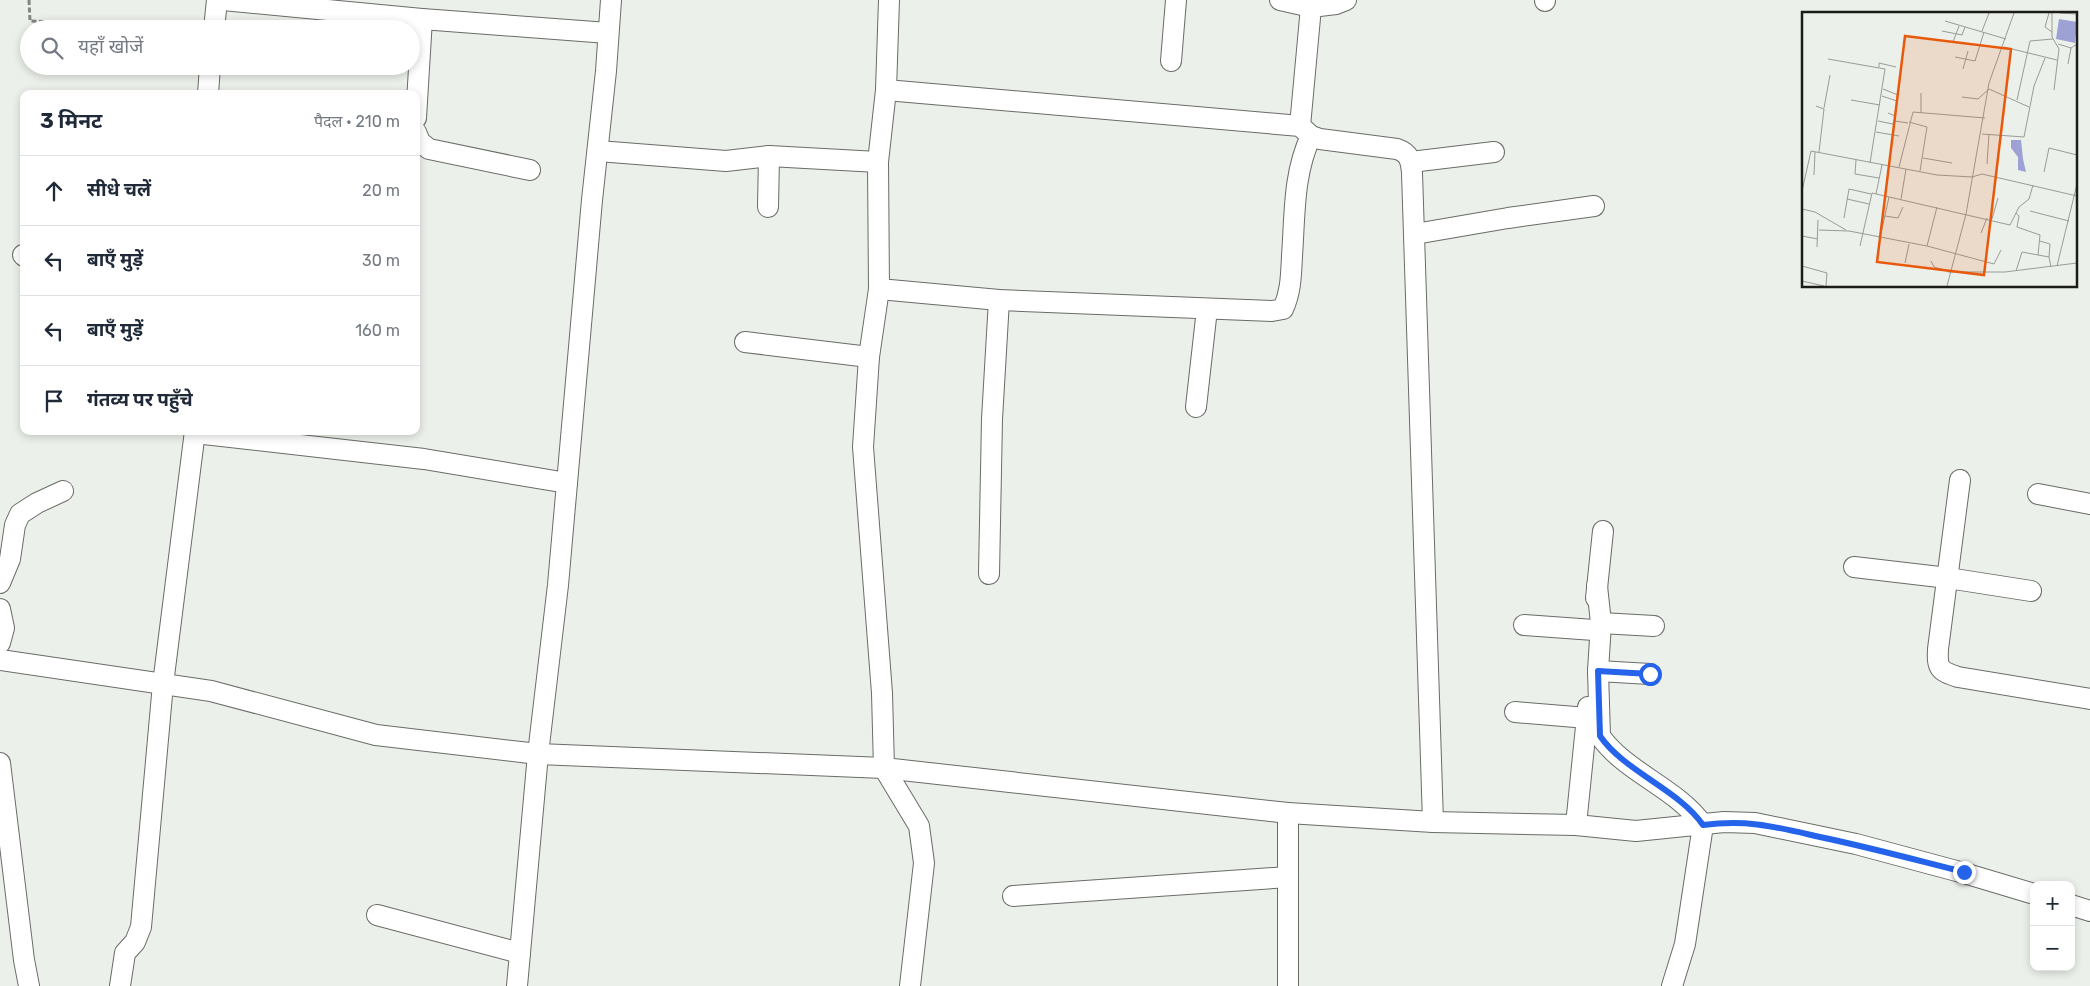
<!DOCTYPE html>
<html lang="hi">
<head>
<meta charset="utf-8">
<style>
	:root { --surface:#fff; --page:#f2f2f3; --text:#1f2937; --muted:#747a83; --line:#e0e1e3 }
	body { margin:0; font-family:Rubik,"Noto Sans Devanagari",sans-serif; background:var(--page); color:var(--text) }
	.controls { position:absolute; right:15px; bottom:15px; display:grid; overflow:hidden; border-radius:10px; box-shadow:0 2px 8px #0003 }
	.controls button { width:45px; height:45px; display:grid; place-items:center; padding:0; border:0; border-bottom:1px solid var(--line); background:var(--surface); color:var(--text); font:25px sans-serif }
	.stop { position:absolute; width:15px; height:15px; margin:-11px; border:4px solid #2563eb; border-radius:50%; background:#fff }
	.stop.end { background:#2563eb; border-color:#fff; box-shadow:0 1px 5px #0008 }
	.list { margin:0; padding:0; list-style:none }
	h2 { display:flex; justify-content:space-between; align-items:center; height:65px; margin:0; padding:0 20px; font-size:21px }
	h2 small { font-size:16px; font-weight:400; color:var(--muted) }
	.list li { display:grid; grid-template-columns:32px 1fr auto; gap:15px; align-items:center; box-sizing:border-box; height:70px; padding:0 20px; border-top:1px solid var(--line) }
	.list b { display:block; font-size:19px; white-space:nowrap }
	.list em { font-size:16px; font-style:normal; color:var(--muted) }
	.icon { flex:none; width:28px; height:28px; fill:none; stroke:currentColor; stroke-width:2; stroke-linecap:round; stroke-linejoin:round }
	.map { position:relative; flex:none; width:2090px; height:986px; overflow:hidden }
	.search { position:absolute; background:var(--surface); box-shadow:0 2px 8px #0003; left:20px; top:20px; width:400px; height:55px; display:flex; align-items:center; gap:12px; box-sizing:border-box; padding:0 18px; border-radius:28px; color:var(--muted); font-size:19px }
	.panel { position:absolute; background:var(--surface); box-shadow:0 2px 8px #0003; left:20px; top:90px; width:400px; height:345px; border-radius:10px }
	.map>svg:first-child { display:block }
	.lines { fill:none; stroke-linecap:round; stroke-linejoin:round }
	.minor-casing { stroke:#696c67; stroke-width:22 }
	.path { stroke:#838581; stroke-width:3; stroke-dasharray:5 2.5; stroke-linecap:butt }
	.minor { stroke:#fff; stroke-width:20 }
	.route { stroke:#2563eb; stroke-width:6 }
	.inset-road { fill:none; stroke:#989b97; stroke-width:1 }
	.view { fill:#e8590c; fill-opacity:0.15; stroke:#e8590c; stroke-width:2.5 }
	.inset-edge { fill:none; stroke:#1b1c1a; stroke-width:2.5 }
</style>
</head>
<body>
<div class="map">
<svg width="2090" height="986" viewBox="0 0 2090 986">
	<rect width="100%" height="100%" fill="#ecf0ea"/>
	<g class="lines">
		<defs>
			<g id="minor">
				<path d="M223,0L422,19L608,33"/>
				<path d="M889,0L886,90L878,162L879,289L869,357L863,447L882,693L884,768L919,826L924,863L910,986"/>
				<path d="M1280,0L1311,7"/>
				<path d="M1545,1V0"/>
				<path d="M214,29L217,0"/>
				<path d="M1171,61L1176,0"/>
				<path d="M886,90L1300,126L1311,136L1320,139L1397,149C1409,153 1411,160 1412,173L1433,822"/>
				<path d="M208,94L210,66"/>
				<path d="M416,118L422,19"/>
				<path d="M1300,126L1311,7L1336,4L1346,0"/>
				<path d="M416,132L420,142L429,149L530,170"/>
				<path d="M598,151L726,161L769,156L878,162"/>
				<path d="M1411,162L1494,152"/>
				<path d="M768,207L769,156"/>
				<path d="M1415,234L1508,218L1594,206"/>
				<path d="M23,255L24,256"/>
				<path d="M879,289L999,300L1272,311L1283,309C1291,292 1291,275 1292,256C1295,215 1293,174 1311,136"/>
				<path d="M745,342L869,357"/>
				<path d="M1196,407L1207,309"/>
				<path d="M195,433L424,459L567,483"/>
				<path d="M1960,480L1938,649C1937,668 1939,671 1958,677L2090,699"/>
				<path d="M2038,494L2090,504"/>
				<path d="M1854,567L1948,578L2031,591"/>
				<path d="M989,574L992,419L999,300"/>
				<path d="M0,583L10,559L15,525L20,514L37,503L63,491"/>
				<path d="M1597,586L1601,623L1598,671L1600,736C1626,773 1677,788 1703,825L1685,944L1672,986"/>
				<path d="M1596,598L1603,531"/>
				<path d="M0,609L4,628L0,643"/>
				<path d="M1601,623L1654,626"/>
				<path d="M1524,625L1594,630"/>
				<path d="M0,660L211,691L376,735L538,754L884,768L1288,813L1433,822L1576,825L1636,831L1724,822L1755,823L1856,844L1964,873L2034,894"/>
				<path d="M1598,671L1650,674"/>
				<path d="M1515,712L1587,718"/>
				<path d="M0,763L24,960L29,986"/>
				<path d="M1288,813V986"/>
				<path d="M1576,825L1588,707"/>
				<path d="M1013,896L1288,877"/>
				<path d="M2071,905L2090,911"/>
				<path d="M377,915L520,953"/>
				<path d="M120,986L125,953L135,942L141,927L163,684L195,431"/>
				<path d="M517,986L538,754L558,585L592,200L606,71L611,0"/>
			</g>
		</defs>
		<use href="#minor" class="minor-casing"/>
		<path class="path" d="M29,0L30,21L198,26"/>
		<use href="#minor" class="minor"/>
	</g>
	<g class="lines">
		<path class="route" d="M1650,674L1598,671L1600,736C1625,772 1678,789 1703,825C1748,819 1776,827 1820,837C1868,847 1916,860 1964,872"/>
	</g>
	<g transform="translate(1802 12)">
		<rect width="275" height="275" fill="#ecf0ea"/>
		<path d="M257,7L275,10L273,31L254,27ZM219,128L221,147L224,160L216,158V145L209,136V128Z" fill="#9ea1d4"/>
		<path class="inset-road" d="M247,1L243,15L250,20M250,1V25L257,37L252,78M258,1L275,2M143,9L204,27M140,19L160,23L163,15M180,19L187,1M151,30L157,14M256,32L269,36L275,32M202,35L255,48M153,45L173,49L182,20M26,47L83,57L68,151M266,52L269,36M77,55V51L94,55M161,57L166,39M81,77L96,83M119,81V100M80,84L95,89M160,85L176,87L187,77L227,95M49,88L78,93M215,88L228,29L251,27M14,94L22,97L17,140M22,96L28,63M86,101L93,104V109L106,111M76,109L91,112L93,109M107,110L125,115L118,159M74,120L97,124M180,122L222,125L232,74L243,46M121,146L150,151M54,148L53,162L77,166M185,152L187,122M97,155L111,100L183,106M242,160L247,136L275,143M12,163L13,140M0,179L9,139L135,163L170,165L180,162L275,184M74,182L80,153M45,187L67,192M99,187L104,157M0,197L13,200L44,218M228,199L267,209M214,201L217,204L215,215L238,223L236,243L247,245L249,255M83,204L96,206L101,195M42,206L47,177L69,182M190,207L196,186M17,218L47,219L125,234L192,252L199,238M179,221L185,206M0,224L16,227M78,226L87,185M238,229L248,232L247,245M58,234L70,181L208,213L217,195L227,187L231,173M125,234L135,195M15,235L16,208M129,249L132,255L146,259M103,251L107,232M0,254L25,261L24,274M255,254L275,172M214,259L220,240L236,243M146,260H203L275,251M0,269L22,274M145,274L164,202L187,71L212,1"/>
		<path class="view" d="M103,24L209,37L182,263L75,250Z"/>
		<rect width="275" height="275" class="inset-edge"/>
	</g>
</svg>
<div class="controls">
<button>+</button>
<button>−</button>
</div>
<div class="stop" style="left:1650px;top:674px"></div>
<div class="stop end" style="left:1964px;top:872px"></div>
<div class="search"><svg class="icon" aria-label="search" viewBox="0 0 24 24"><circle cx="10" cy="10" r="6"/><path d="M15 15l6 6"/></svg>यहाँ खोजें</div>
<section class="panel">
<h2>3 मिनट<small>पैदल · 210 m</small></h2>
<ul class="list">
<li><svg class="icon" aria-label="ahead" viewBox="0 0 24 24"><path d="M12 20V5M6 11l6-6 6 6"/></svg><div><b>सीधे चलें</b></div><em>20 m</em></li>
<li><svg class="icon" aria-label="left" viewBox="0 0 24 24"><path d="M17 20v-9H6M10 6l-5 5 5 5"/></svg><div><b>बाएँ मुड़ें</b></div><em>30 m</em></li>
<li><svg class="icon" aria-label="left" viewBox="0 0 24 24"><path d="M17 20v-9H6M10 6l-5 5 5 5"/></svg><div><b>बाएँ मुड़ें</b></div><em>160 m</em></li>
<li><svg class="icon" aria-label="arrive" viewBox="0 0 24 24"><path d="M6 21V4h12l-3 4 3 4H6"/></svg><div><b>गंतव्य पर पहुँचे</b></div></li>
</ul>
</section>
</div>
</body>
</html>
